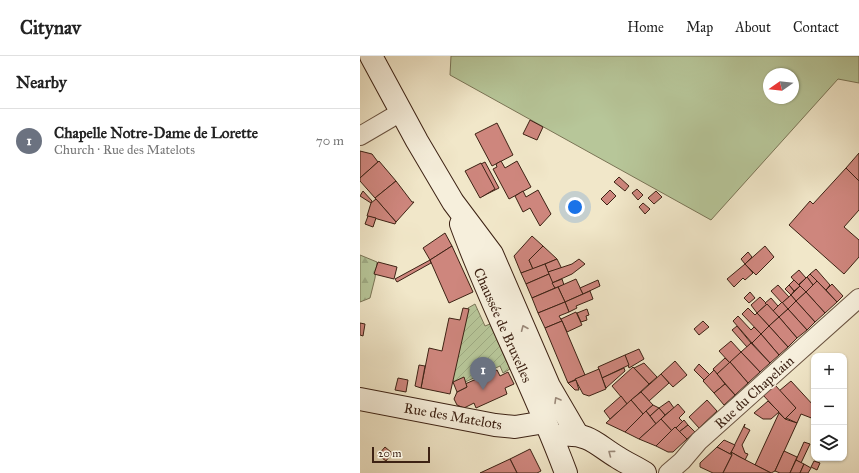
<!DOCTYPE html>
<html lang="en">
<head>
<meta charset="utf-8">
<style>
	:root { --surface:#fff; --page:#f2f2f2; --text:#222; --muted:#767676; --line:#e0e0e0; --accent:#111827 }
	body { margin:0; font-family:"IM FELL Great Primer",serif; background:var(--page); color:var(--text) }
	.controls { position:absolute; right:12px; bottom:12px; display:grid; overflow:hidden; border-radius:8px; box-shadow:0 1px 3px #0004 }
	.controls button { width:36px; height:36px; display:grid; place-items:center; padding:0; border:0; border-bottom:1px solid var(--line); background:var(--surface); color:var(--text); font:20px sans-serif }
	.compass { position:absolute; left:403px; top:12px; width:36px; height:36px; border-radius:50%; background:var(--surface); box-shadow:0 1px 3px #0004; rotate:256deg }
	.scale { position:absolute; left:12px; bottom:10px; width:58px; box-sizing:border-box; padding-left:4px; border:2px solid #3d2214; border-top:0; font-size:11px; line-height:14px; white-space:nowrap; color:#3d2214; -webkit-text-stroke:3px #f6efdc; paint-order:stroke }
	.you { position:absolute; left:215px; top:151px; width:14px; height:14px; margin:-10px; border:3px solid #fff; border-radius:50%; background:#1a73e8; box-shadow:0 0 0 6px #1a73e833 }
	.badge { display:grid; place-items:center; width:26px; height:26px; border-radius:50%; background:var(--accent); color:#fff; font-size:13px; font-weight:700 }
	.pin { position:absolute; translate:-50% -33px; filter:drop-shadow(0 1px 2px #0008) }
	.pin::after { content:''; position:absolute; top:21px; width:14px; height:12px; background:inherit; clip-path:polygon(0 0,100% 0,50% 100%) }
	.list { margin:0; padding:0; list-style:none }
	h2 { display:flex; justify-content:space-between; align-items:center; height:52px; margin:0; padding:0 16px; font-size:17px }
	h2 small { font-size:13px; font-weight:400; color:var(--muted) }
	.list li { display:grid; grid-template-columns:26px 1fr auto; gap:12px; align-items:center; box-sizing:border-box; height:64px; padding:0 16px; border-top:1px solid var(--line) }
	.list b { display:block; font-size:15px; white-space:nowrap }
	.list p { margin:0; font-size:13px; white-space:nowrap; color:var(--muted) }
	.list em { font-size:13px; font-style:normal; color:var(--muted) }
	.icon { flex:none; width:22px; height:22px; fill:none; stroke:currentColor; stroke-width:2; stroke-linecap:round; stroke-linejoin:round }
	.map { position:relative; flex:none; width:499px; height:417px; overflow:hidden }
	header { display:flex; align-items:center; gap:24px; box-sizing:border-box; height:56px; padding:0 20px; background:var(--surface); border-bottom:1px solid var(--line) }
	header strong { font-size:19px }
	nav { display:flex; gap:22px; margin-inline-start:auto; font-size:14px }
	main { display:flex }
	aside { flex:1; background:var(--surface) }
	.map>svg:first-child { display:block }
	.green { fill:#b7c699; stroke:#7a7456; fill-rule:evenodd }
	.forest { fill:url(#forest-firs); stroke:#7a7456 }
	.garden { fill:url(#garden-furrows); stroke:#7a7456 }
	.building { fill:#ce867d; stroke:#3d2214 }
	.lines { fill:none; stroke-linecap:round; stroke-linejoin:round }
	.street-casing { stroke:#6a5341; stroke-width:20 }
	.secondary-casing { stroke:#3d2214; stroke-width:24 }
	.street { stroke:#f6efdc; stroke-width:18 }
	.secondary { stroke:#f6efdc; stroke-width:22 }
	.oneway { stroke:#9a8878 }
	.labels { text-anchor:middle; stroke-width:3.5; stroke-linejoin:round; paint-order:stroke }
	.street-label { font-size:14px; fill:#3d2214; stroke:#f6efdc }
</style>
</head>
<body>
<header>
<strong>Citynav</strong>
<nav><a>Home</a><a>Map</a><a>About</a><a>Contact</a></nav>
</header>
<main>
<aside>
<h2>Nearby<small></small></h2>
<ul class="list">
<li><span class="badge" style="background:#6b7280">1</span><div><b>Chapelle Notre-Dame de Lorette</b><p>Church · Rue des Matelots</p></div><em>70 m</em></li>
</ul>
</aside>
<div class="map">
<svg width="499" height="417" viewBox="0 0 499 417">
	<defs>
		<pattern id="forest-firs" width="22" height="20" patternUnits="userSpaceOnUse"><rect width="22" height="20" fill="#b7c699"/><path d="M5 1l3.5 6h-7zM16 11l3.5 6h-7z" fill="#9eaa83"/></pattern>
		<pattern id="garden-furrows" width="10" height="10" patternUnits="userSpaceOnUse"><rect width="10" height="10" fill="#b7c699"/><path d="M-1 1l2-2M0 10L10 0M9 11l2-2" fill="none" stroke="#9eaa83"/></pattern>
	</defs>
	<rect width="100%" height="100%" fill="#f1e7c9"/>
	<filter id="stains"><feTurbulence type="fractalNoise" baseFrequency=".005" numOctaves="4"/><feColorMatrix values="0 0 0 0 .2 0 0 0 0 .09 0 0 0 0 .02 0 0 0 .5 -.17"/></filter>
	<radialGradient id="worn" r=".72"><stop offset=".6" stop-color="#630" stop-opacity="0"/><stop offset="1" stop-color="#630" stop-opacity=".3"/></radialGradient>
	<path class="green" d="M91,0H499V27L478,23L351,164L90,19ZM409,18H433V42H409Z"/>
	<path class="forest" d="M0,199L17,206L15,222L10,242L0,246Z"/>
	<path class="garden" d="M115,248L125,270L130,268L150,313L143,317L140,310L103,327L99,331L92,323L108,252Z"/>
	<g class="building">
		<path d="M170,64L183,71L177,84L163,78Z"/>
		<path d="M137,67L153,99L132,110L115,78Z"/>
		<path d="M0,95L12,98L18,106L0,122Z"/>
		<path d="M499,97V125L486,112Z"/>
		<path d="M19,105L36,125L15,142L0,125V122Z"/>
		<path d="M141,105L145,112L157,105L171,131L149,143L133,113L137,111L136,108Z"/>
		<path d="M125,106L139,132L123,140L109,114Z"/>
		<path d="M121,107L135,133L120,142L105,115Z"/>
		<path d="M486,112L499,125V154L484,171L499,184V201L484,218L429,169L450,145L453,148Z"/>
		<path d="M259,121L269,130L265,135L254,126Z"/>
		<path d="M36,125L52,146H54L36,166L15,142Z"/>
		<path d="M277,133L283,139L278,144L272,137Z"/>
		<path d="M178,134L191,158L180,170L170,152L163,156L155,140L163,135L166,141Z"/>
		<path d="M250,134L256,140L247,149L241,143Z"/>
		<path d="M3,135L12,145L11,147L0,140Z"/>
		<path d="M296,135L302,141L294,148L288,142Z"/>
		<path d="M16,143L36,166L35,168L7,160L11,147Z"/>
		<path d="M283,147L290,153L285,158L279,151Z"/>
		<path d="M8,160L16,162L13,171L5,168Z"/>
		<path d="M85,177L92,190L70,204L63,192Z"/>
		<path d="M172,180L183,190L169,204L173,213L161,217L154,200Z"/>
		<path d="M92,190L113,236L89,247L70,204Z"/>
		<path d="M183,190L197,203L173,213L169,204Z"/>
		<path d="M405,190L414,201L396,219L385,208Z"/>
		<path d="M388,196L392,201L385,208L381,203Z"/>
		<path d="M197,203L202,213L188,216L185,208Z"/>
		<path d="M219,203L225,208L212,218L192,227L188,216L212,208Z"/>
		<path d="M70,204L71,207L37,226L35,223Z"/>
		<path d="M18,206L37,211L34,223L14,218Z"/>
		<path d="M185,208L189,218L166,228L161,217Z"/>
		<path d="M385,208L393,217L385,224L383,222L374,231L367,223Z"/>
		<path d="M456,213L470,229L466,234L450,218Z"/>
		<path d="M439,214L446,222L438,229L431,221Z"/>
		<path d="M189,218L195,232L172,242L166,228Z"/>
		<path d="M450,218L457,225L453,229L447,221Z"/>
		<path d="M447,221L453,229L446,236L439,229Z"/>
		<path d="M202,223L204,229L195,232L192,227Z"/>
		<path d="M216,223L223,238L205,246L198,231Z"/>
		<path d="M238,224L240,230L223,238L220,232Z"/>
		<path d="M434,224L440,230L434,235L429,229Z"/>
		<path d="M457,225L477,246L465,257L446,236Z"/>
		<path d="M472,228L483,240L477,246L466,234Z"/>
		<path d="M418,229L429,241L422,247L411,235Z"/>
		<path d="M429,229L434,235L431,239L425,233Z"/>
		<path d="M440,230L446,236L436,245L431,239Z"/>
		<path d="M198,231L205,246L178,257L172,242Z"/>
		<path d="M230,235L233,243L216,250L217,252L209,256L205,246Z"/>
		<path d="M390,236L395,242L389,247L384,242Z"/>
		<path d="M446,236L465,257L455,266L436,245Z"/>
		<path d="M431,239L436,245L428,253L422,247Z"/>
		<path d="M400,241L407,248L397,257L391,249Z"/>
		<path d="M411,242L418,250L413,255L405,247Z"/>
		<path d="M436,245L455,266L447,274L428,253Z"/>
		<path d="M205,246L209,256L199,260L202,265L185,272L178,257Z"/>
		<path d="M422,246L428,253L419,261L413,255Z"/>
		<path d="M407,248L419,261L409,270L397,257Z"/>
		<path d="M103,252L109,253L90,338L61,332L69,292L82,295L89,262L100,264Z"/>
		<path d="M388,252L395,259L397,257L409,270L401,278L382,258Z"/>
		<path d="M227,253L229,259L226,260L227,264L221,266L217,257Z"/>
		<path d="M428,253L447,274L437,282L419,261Z"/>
		<path d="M216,256L222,269L207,276L201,263Z"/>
		<path d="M378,260L391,274L394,271L401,278L392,287L373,265Z"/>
		<path d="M419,261L437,282L428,291L409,270Z"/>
		<path d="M202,265L225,319L208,327L185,272Z"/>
		<path d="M343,265L349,271L339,279L334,273Z"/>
		<path d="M0,267L5,268L3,280L0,279Z"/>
		<path d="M377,270L391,287L387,291L372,274Z"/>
		<path d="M409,270L428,291L419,299L401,278Z"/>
		<path d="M401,278L419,299L410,307L392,287Z"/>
		<path d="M371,285L381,296L370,307L359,295Z"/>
		<path d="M391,287L410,307L400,316L381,296Z"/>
		<path d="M279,293L284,303L269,312L265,299Z"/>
		<path d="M381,296L400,316L388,327L370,306Z"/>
		<path d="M265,299L269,309L242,322L238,311Z"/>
		<path d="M365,302L370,307L357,318L353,313Z"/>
		<path d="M315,305L327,319L313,331L301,318Z"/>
		<path d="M370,306L388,327L375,339L357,318Z"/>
		<path d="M284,307L297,321L289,328L274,312Z"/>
		<path d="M339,308L350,319L344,324L334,314Z"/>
		<path d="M59,309L65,310L61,332L55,330Z"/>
		<path d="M273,311L289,328L267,348L252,330Z"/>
		<path d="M264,312L265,315L246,332L242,322Z"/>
		<path d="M239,313L246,333L229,340L223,338L215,323Z"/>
		<path d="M137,314L140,320L148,316L154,328L145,332L147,338L116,352L114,347L104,352L97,349L94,343L97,336L107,331L105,328Z"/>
		<path d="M354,314L365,328L354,337L343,325Z"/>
		<path d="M301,318L309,327L289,345L281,336Z"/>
		<path d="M104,321L107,331L97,336L93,326Z"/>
		<path d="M38,322L48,324L46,336L35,334Z"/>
		<path d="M216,324L219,334H215L208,327Z"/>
		<path d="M431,325L454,350V363L441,358L437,367L426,362L436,352L419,335Z"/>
		<path d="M365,328L375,339L364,349L354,337Z"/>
		<path d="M415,329L436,352L425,363L403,339Z"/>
		<path d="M281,336L293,349L283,358L271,344Z"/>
		<path d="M261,340L267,348L250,363L244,355Z"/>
		<path d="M271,344L283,358L265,376L246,367Z"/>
		<path d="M347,344L357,355L339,372L329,361Z"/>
		<path d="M309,345L314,352L305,359L299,352Z"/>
		<path d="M408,345L419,356L411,363H403L394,357Z"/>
		<path d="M318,348L325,356L319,362L323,366L312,375L301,363Z"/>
		<path d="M293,349L299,352L290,360L286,355Z"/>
		<path d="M299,352L305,359L296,368L290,360Z"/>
		<path d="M286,355L296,368L279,383L265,376Z"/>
		<path d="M419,357L425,363L437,367L415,415L411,417L395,409Z"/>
		<path d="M301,363L312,375L296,390L279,383Z"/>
		<path d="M324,364L328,369L319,376L316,372Z"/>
		<path d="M385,368L384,371L390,374L382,389L385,397L388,398L385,404L371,396Z"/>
		<path d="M328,369L335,376L327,383L319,376Z"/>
		<path d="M315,371L327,383L313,396H308L296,390Z"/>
		<path d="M364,384L375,389L370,398L357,391Z"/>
		<path d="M444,386L450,388L441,407L436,404Z"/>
		<path d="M25,391L32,397L26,405L18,399Z"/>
		<path d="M357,391L372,399L363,417H353L340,411V407Z"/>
		<path d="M170,393L181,415L177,417H157L150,403Z"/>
		<path d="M424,395L437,401L430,417H420L415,415Z"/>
		<path d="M371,396L378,400L411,417H363L372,399Z"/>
		<path d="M150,403L157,417H120Z"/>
		<path d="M436,404L444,408L440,417H430Z"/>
		<path d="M454,405L460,407L457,414L451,411Z"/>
		<path d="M444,408L451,412L448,417H440Z"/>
	</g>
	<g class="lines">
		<defs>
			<g id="street">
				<path d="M0,80L41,56"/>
				<path d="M308,417L322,405L339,385L499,242"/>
			</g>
			<g id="secondary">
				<path d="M11,0L57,85L93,146L132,198L189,330L217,378"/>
				<path d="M101,168C132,253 175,333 206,417"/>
				<path d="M0,343L135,369L155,371L185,366"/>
				<path d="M203,379C229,377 237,389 257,401C266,407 276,411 285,417"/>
			</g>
		</defs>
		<use href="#street" class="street-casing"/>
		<use href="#secondary" class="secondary-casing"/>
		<use href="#street" class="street"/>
		<use href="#secondary" class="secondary"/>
	</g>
	<defs><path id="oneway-chevron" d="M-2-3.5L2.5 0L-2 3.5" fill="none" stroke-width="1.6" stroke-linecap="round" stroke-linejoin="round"/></defs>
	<g class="oneway">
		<use href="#oneway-chevron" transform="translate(164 272) rotate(-113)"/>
		<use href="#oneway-chevron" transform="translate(197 344) rotate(-120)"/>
		<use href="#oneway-chevron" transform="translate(251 397) rotate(-143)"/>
	</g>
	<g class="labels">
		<g class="street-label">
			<text transform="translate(143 269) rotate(66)" y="5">Chaussée de Bruxelles</text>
			<text transform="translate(394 336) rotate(-42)" y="5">Rue du Chapelain</text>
			<text transform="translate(93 360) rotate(10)" y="5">Rue des Matelots</text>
		</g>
	</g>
	<rect width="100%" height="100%" filter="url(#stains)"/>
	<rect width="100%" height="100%" fill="url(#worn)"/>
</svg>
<div class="controls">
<button>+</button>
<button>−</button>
<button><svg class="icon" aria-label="layers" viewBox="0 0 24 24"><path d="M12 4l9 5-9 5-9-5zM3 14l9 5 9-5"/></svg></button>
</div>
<svg class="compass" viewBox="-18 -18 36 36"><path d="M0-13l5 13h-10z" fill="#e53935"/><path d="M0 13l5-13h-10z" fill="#767676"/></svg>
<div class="scale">20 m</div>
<div class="you"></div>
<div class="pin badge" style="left:123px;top:334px;background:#6b7280">1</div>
</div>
</main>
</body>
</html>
